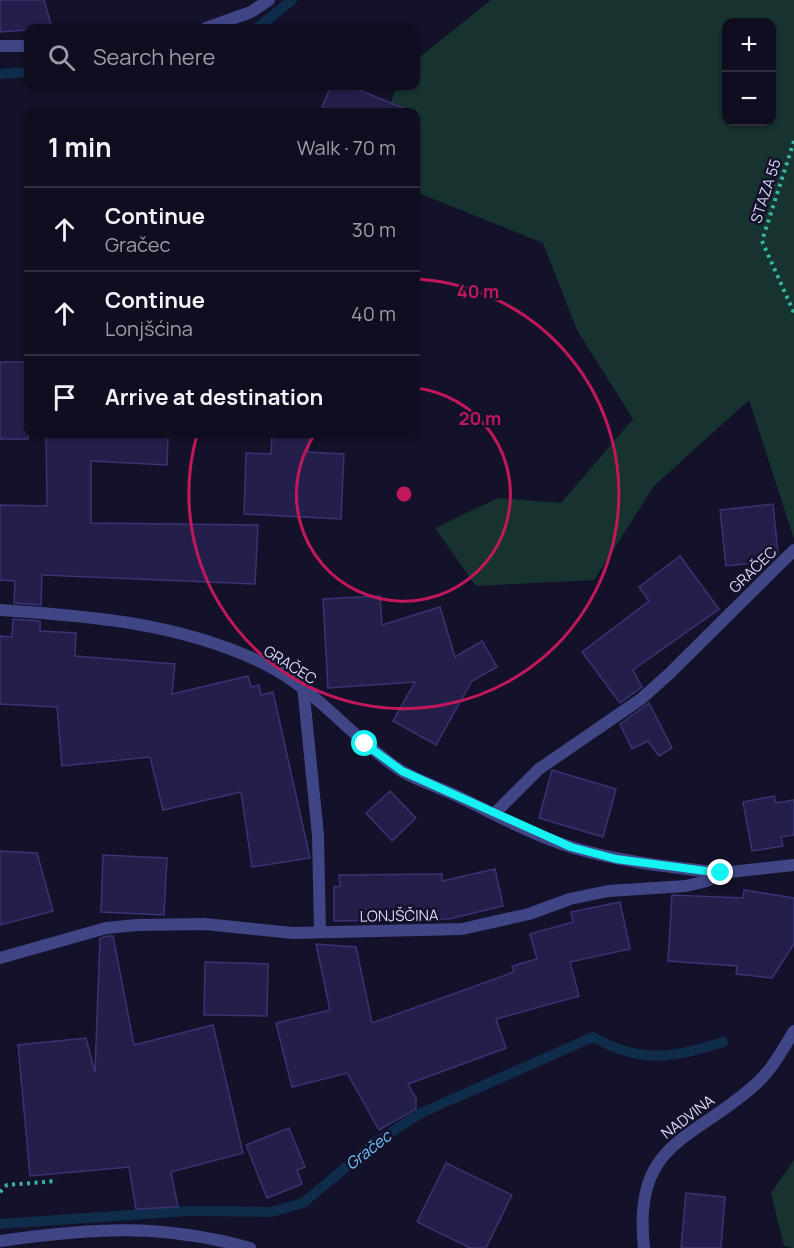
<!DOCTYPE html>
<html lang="en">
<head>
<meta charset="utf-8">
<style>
	:root { --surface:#0f0e20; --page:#181729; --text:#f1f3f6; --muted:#9b9ca5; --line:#2f2e3e }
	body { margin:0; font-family:Manrope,sans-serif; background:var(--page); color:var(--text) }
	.controls { position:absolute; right:18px; top:18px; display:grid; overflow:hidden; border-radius:12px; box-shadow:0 2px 4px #0004 }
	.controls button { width:54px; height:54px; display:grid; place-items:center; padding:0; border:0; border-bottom:2px solid var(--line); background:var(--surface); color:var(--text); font:30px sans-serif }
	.stop { position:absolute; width:18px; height:18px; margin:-14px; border:4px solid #14f2f2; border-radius:50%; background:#fff }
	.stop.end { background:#14f2f2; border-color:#fff; box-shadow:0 2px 6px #0008 }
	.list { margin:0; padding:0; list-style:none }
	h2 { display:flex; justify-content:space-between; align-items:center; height:78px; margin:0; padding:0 24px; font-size:26px }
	h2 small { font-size:20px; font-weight:400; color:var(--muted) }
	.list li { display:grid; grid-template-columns:39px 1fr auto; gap:18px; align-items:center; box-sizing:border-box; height:84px; padding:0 24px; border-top:2px solid var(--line) }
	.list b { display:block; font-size:22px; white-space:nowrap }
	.list p { margin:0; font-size:20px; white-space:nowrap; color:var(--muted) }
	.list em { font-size:20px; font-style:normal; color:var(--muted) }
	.icon { flex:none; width:33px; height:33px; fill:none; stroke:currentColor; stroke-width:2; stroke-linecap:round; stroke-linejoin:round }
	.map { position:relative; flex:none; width:794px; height:1248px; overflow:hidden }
	.search { position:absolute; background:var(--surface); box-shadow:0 2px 4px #0004; left:24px; top:24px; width:396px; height:66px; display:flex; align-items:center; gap:15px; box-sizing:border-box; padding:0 21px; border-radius:12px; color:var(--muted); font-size:22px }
	.panel { position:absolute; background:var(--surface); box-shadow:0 2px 4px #0004; left:24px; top:108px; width:396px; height:330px; border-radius:12px }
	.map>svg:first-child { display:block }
	.green { fill:#16332f; fill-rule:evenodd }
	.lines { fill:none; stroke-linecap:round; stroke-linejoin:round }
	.stream { stroke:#102c4b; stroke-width:10 }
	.building { fill:#241f4a; stroke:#393374; stroke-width:1.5 }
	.path { stroke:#38b6a2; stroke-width:4; stroke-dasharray:3 4.5; stroke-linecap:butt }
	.minor { stroke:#404586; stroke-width:12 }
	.route { stroke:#14f2f2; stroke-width:8 }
	.ring { fill:none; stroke:#c2185b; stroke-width:3 }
	.labels { text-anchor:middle; stroke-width:5; stroke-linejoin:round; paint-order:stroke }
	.street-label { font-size:15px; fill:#ddddfd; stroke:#14122a }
	.water-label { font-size:16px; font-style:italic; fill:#71c7f7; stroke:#14122a }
	.centre { fill:#c2185b; stroke:#14122a; stroke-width:3 }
	.ring-label { font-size:18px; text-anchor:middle; font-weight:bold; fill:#c2185b; stroke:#14122a; stroke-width:5; stroke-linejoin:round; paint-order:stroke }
</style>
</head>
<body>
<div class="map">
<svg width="794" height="1248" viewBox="0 0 794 1248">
	<rect width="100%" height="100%" fill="#14122a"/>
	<g class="green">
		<path d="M491,0H794V539L749,400L654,486L594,580L476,586L435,528L498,498L561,503L633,419L577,330L543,243L416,192V112H387L397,86H416V60ZM726,22H772V122H726Z"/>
		<path d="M794,1160V1248L784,1246L771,1193Z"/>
	</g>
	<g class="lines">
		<g class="stream">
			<path d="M257,28L292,0"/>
			<path d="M0,74L28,72"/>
			<path d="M0,1224L188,1211L271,1212L303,1203L379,1140L421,1113L593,1037C641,1064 672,1058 723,1042"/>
		</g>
	</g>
	<g class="building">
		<path d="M0,0H44L52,28L0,32Z"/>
		<path d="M331,86H349L413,112H320Z"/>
		<rect x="0" y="362" width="28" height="77"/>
		<path d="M46,434H168L167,465L91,461V523L258,525L255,584L42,575L41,605L14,603L15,581L0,580V505L47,506Z"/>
		<path d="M272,434H309L308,452L344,454L341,519L244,514L246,453L271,454Z"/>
		<path d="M773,504L778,554L771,561L726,566L720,510Z"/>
		<path d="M680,556L719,609L633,670L642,687L620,703L582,652L649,601L639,587Z"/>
		<path d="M380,596L382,625L440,607L455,657L482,641L497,667L472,681L436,745L393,721L415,682L328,688L323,599Z"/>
		<path d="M13,619L40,621V631L76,633L75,656L175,664L172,694L248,676L251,687L259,685L261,695L273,692L310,858L252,867L241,792L163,810L150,757L62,766L57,707L0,704V636L12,637Z"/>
		<path d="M649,703L672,748L659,756L648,741L632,749L620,724Z"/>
		<path d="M552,770L616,789L603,837L539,818Z"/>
		<path d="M390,791L416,818L392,841L366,813Z"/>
		<path d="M774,796L776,803L794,800V835L781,837L783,846L752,851L743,802Z"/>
		<path d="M0,851L37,853L53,911L0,925Z"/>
		<path d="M103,855L167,858L164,915L101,912Z"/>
		<path d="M495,869L503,906L449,919L334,921V887L340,886L339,875L442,874V881Z"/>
		<path d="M744,890L794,898V944L772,978L736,974L737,966L668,961L672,895L743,898Z"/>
		<path d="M620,902L630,949L570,962L579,996L496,1019L506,1048L408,1084L416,1098V1109L379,1130L347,1073L292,1087L276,1023L330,1010L316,944L356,947L372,1023L514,972L512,966L537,959L530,934L573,922L571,912Z"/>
		<path d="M108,936H113L134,1045L213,1025L243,1153L171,1172L178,1207L136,1209L129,1167L30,1176L18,1045L86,1038L95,1072L100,938Z"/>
		<path d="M205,962L268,964L267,1016L204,1015Z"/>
		<path d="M289,1128L305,1167L297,1170L302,1184L267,1198L246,1145Z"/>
		<path d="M446,1163L512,1195L486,1248H470L417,1222Z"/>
		<path d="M686,1193L725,1197L721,1248H681Z"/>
	</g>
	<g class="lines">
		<g class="path">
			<path d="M794,141L762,241L794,313"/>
			<path d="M0,1192L7,1185L57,1181"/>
		</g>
		<g class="minor">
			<path d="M206,28L251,12L269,0"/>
			<path d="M0,46H28"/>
			<path d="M0,610C91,616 181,623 265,664C317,690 352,738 400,770C417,781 439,787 457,796C495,814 534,836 574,848C622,862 671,867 721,873"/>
			<path d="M303,686L318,835L320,931"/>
			<path d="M494,814L539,769L641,699L669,674L794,550"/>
			<path d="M0,958L106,928L137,925L205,924L292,933L462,929L529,914L570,899L608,891L686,886L707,881L721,873L794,865"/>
			<path d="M0,1241C91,1228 161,1223 250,1248"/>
			<path d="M644,1248C632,1140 694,1141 757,1083C773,1068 783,1049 794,1031"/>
		</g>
	</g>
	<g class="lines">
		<path class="route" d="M365,744L402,771L571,847L616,859L721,873"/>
	</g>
	<g class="ring">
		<path d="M416 388A107 107 0 1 1 315 434"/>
		<path d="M417 279A215 215 0 1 1 197 435"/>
	</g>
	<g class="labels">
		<g class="street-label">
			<text transform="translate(766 191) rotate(-72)" y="5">STAZA 55</text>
			<text transform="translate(753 570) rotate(-44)" y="5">GRAČEC</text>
			<text transform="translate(290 665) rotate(32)" y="5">GRAČEC</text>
			<text transform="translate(399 916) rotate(-1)" y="5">LONJŠČINA</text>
			<text transform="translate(688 1117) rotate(-37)" y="5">NADVINA</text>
		</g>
		<g class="water-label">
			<text transform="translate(368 1150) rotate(-38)" y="6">Gračec</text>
		</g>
	</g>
	<circle cx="404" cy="494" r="9" class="centre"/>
	<g class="ring-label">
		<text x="478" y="298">40 m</text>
		<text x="480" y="425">20 m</text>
	</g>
</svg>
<div class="controls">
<button>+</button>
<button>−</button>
</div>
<div class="stop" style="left:365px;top:744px"></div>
<div class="stop end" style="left:721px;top:873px"></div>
<div class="search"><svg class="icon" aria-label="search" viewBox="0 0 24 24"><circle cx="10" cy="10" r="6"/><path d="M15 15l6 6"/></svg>Search here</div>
<section class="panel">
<h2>1 min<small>Walk · 70 m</small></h2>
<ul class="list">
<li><svg class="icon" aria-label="ahead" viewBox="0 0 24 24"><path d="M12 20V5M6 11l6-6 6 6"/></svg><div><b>Continue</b><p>Gračec</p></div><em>30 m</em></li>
<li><svg class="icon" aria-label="ahead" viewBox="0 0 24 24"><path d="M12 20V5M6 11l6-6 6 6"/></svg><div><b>Continue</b><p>Lonjšćina</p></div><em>40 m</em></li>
<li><svg class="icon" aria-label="arrive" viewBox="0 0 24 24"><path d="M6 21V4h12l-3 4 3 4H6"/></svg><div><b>Arrive at destination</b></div></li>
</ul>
</section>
</div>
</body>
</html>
